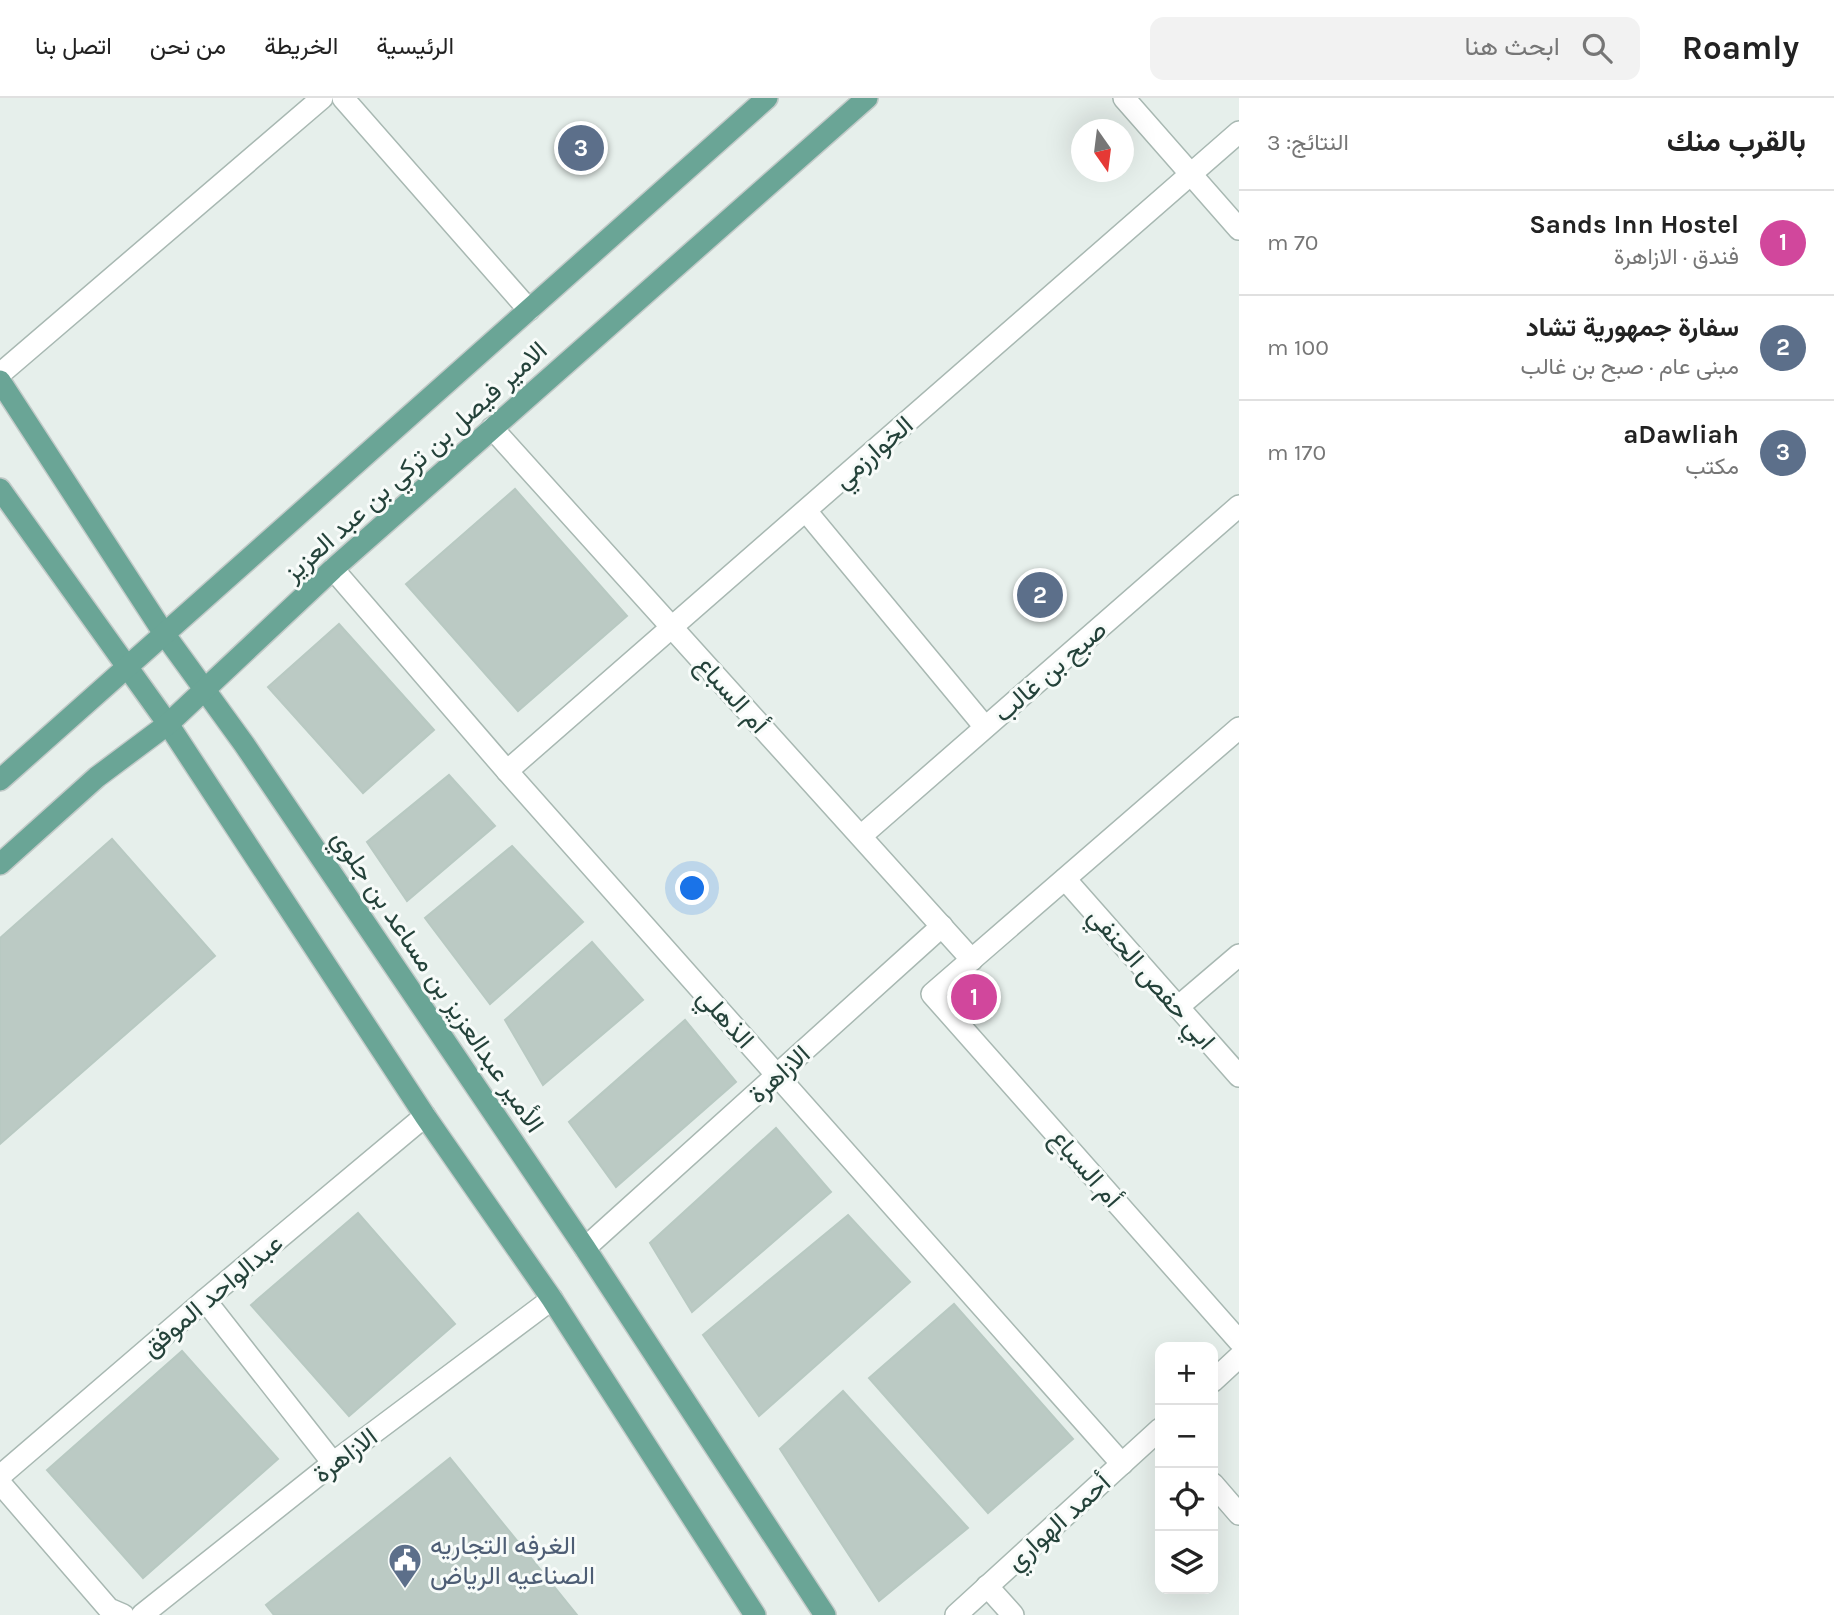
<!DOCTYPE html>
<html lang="ar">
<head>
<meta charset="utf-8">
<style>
	:root { --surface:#fff; --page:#f2f2f2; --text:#222; --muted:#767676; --line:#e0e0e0; --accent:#804e3d }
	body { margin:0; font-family:Karla,Vazirmatn,sans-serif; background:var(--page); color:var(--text); direction:rtl }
	.controls { position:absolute; right:21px; bottom:21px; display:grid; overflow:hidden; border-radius:14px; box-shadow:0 7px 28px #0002 }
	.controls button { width:63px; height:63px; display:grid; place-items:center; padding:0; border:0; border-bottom:2px solid var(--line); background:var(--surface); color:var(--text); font:35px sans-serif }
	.compass { position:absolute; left:1071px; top:21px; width:63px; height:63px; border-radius:50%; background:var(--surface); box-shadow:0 7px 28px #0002; rotate:166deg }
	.you { position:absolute; left:693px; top:791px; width:24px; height:24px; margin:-18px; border:5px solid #fff; border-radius:50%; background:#1a73e8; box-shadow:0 0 0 10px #1a73e833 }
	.badge { display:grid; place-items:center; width:46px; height:46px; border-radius:50%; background:var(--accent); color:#fff; font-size:23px; font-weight:700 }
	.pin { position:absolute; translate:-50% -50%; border:4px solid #fff; box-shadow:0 2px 7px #0006 }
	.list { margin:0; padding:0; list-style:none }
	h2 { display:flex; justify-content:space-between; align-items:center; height:91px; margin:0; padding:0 28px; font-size:30px }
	h2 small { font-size:23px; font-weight:400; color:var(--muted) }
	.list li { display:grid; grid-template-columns:46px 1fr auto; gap:21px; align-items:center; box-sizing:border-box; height:105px; padding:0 28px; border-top:2px solid var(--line) }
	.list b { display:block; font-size:26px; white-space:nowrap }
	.list p { margin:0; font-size:23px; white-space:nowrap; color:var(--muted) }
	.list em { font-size:23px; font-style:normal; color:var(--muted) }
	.icon { flex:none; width:38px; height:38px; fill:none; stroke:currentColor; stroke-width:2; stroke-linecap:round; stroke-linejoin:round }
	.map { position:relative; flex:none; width:1239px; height:1517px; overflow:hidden; direction:ltr }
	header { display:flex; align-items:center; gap:42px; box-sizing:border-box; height:98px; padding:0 35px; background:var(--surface); border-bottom:2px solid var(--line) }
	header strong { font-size:33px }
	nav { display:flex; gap:38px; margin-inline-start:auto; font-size:24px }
	.search { width:490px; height:63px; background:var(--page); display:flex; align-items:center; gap:18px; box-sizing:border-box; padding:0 24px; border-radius:14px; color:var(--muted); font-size:26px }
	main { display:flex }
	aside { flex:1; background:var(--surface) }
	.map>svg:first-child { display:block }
	.building { fill:#bbcac4; stroke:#b8c9c2; stroke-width:2 }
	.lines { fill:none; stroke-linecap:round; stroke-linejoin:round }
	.minor-casing { stroke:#a8b8b2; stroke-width:24 }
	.major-casing { stroke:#c2cac8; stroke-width:24 }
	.minor { stroke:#fff; stroke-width:21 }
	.major { stroke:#6aa596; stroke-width:21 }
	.labels { text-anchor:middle; stroke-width:6; stroke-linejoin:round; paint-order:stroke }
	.street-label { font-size:26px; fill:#24423a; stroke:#f7fbf9 }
	.service-label { font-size:26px; fill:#4e5e75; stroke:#f7fbf9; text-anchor:start }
</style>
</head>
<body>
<header>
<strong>Roamly</strong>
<div class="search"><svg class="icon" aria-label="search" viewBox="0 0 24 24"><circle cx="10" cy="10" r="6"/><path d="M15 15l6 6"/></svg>ابحث هنا</div>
<nav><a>الرئيسية</a><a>الخريطة</a><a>من نحن</a><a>اتصل بنا</a></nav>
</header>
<main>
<aside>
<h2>بالقرب منك<small>النتائج: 3</small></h2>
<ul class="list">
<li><span class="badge" style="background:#d1479c">1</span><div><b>Sands Inn Hostel</b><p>فندق · الازاهرة</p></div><em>70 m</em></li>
<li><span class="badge" style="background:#5c6f8a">2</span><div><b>سفارة جمهورية تشاد</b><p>مبنى عام · صبح بن غالب</p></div><em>100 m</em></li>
<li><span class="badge" style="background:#5c6f8a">3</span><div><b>aDawliah</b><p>مكتب</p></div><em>170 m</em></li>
</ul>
</aside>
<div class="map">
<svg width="1239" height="1517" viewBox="0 0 1239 1517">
	<rect width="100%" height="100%" fill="#e6efeb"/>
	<g class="building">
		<path d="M515,391L627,518L518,613L406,486Z"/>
		<path d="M339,526L434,632L363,695L268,589Z"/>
		<path d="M449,677L495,728L407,803L367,744Z"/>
		<path d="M112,741L215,858L0,1046V840Z"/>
		<path d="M512,748L583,824L490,906L425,820Z"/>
		<path d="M592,844L643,902L543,987L505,922Z"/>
		<path d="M685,922L736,984L616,1089L569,1024Z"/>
		<path d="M776,1030L831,1094L692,1214L650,1145Z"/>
		<path d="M358,1115L455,1226L349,1318L251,1207Z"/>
		<path d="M848,1117L910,1184L759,1318L703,1237Z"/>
		<path d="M954,1206L1073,1341L988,1415L869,1280Z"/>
		<path d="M182,1253L278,1361L143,1480L47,1372Z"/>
		<path d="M843,1293L968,1430L879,1503L780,1351Z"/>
		<path d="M450,1360L577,1517H274L266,1507Z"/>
	</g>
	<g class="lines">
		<defs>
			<g id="minor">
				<path d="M343,0L529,212"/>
				<path d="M1124,0L1239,131"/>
				<path d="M0,276L322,0"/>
				<path d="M492,330L972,862"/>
				<path d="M806,413L985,629"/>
				<path d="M333,471L507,673L1122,1366"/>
				<path d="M1239,630L932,896L1239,1243"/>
				<path d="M507,673L1239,34"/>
				<path d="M861,738L1239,408"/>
				<path d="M1065,781L1239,978"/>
				<path d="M1178,909L1239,857"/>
				<path d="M585,1150L942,828"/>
				<path d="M205,1202L333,1365"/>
				<path d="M1213,1283L1239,1259"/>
				<path d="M0,1378L205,1202L425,1018"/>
				<path d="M0,1385L109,1511L123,1517"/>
				<path d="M1213,1386L1239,1416"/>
				<path d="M987,1488L1013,1517"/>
				<path d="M142,1517L333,1365L552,1201"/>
				<path d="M956,1517L1160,1331"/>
			</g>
			<g id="major">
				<path d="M0,283L165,537L244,646L585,1150L825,1517"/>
				<path d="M0,391L168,626L425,1018L552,1201L755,1517"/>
				<path d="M0,682L767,0"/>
				<path d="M0,766L97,679L168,626L333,471L867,0"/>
			</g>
		</defs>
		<use href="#minor" class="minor-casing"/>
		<use href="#major" class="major-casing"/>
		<use href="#minor" class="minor"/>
		<use href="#major" class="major"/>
	</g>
	<defs>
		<symbol id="civic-pin" viewBox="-11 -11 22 30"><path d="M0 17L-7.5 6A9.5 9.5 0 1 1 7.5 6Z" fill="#5c6f8a" stroke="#f7fbf9"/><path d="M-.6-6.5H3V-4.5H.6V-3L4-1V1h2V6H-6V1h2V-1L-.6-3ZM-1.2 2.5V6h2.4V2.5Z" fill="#fff"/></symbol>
	</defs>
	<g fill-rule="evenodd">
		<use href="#civic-pin" x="386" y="1443" width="38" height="52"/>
	</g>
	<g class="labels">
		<g class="street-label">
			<text transform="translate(873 354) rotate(-41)" y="9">الخوارزمي</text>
			<text transform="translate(415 363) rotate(-42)" y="9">الامير فيصل بن تركي بن عبد العزيز</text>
			<text transform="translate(1050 573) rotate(-41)" y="9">صبح بن غالب</text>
			<text transform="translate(732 596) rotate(48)" y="9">أم السباع</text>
			<text transform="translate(1152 880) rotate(49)" y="9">ابي حفص الحنفي</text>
			<text transform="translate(438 883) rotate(56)" y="9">الأمير عبدالعزيز بن مساعد بن جلوي</text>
			<text transform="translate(726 920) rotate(48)" y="9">الذهلي</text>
			<text transform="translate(779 976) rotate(-42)" y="9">الازاهرة</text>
			<text transform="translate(1086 1070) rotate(49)" y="9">أم السباع</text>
			<text transform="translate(212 1197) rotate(-40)" y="9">عبدالواحد الموفق</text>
			<text transform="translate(345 1357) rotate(-37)" y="9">الازاهرة</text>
			<text transform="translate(1058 1424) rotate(-42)" y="9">أحمد الهواري</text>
		</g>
		<g class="service-label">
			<text x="430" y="1456">الغرفه التجاريه<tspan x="430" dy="30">الصناعيه الرياض</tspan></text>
		</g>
	</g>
</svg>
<div class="controls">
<button>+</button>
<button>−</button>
<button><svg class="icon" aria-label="locate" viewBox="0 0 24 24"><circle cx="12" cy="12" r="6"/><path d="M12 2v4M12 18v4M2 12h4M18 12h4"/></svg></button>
<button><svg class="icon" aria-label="layers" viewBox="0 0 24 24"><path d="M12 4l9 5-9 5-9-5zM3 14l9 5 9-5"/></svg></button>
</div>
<svg class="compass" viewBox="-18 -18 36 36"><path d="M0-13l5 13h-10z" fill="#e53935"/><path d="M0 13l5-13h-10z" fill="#767676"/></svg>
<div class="you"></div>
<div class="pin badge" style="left:974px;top:899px;background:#d1479c">1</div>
<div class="pin badge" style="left:1040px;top:497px;background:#5c6f8a">2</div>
<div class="pin badge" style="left:581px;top:50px;background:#5c6f8a">3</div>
</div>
</main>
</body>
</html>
